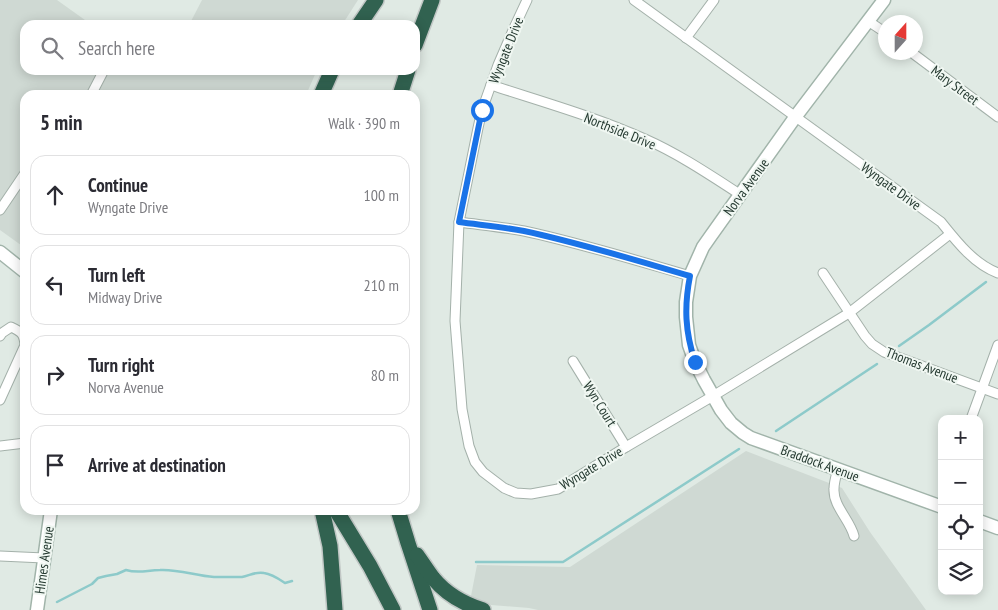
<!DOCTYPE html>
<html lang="en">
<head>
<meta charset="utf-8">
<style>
	:root { --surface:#fff; --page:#f2f2f3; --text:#2b2b33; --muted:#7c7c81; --line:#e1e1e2 }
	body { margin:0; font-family:"PT Sans Narrow",sans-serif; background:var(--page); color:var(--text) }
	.controls { position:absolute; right:15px; bottom:15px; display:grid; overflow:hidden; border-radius:10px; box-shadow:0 2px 12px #0003 }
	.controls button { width:45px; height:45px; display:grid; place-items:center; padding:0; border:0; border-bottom:1px solid var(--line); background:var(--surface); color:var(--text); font:25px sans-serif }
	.compass { position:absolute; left:878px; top:15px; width:45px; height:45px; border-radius:50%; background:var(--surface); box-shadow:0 2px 12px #0003; rotate:21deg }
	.stop { position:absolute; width:15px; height:15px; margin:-11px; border:4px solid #1a73e8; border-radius:50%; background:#fff }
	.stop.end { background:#1a73e8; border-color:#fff; box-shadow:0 1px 5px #0008 }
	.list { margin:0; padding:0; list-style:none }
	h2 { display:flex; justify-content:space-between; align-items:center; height:65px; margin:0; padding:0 20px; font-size:21px }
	h2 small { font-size:16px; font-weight:400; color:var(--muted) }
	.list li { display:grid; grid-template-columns:32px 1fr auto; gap:15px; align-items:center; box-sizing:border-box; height:80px; margin:0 10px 10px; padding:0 10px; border:1px solid var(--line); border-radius:15px }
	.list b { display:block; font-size:19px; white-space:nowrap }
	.list p { margin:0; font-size:16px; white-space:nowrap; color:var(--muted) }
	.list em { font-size:16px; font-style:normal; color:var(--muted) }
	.icon { flex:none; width:28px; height:28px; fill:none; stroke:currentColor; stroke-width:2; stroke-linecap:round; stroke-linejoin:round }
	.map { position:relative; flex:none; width:998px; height:610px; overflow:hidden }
	.search { position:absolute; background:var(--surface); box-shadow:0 2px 12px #0003; left:20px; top:20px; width:400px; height:55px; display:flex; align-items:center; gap:12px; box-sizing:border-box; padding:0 18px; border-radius:15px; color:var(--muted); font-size:19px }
	.panel { position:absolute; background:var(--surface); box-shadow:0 2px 12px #0003; left:20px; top:90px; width:400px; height:425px; border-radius:15px }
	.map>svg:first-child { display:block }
	.built { fill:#cfd9d3 }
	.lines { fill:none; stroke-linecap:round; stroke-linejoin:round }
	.stream { stroke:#8dcaca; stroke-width:2.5 }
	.street-casing { stroke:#a4b1aa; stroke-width:11 }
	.secondary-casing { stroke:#a1b4aa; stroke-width:15 }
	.highway-casing { stroke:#c1c7c5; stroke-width:18 }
	.street { stroke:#fff; stroke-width:9 }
	.secondary { stroke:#fff; stroke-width:12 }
	.highway { stroke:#316250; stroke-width:15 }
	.route { stroke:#1a73e8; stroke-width:6 }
	.labels { text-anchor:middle; stroke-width:4; stroke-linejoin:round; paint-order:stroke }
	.street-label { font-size:14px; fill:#23382f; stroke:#f0f7f2 }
</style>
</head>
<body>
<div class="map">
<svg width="998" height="610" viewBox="0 0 998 610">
	<rect width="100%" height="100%" fill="#e0eae4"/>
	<g class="built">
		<path d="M0,0H57L92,25H25V70H317L306,95H25V248L0,230Z"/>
		<path d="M202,0H358L342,25H189Z"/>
		<path d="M746,451L842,488L870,532L926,610H538L529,608L491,605L471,596L477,565L570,567Z"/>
	</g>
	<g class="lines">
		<g class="stream">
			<path d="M899,346L929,325L986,282"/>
			<path d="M776,431L877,364"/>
			<path d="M476,562H563L739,449"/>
			<path d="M57,602L92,584L98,578L106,576L117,574L126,570C139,574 147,570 160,570C179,569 196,576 214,577C223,577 233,577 242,577C249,576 256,571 264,573C272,574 279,579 285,583L292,581"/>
		</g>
		<defs>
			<g id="street">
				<path d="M527,0L514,28L498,65L482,110L478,128L459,222L455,321L462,409L469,446L475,462L483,472L504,488L516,493L531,494L558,489L626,447L713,396L849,313L950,234"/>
				<path d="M634,0L941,222C957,242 974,264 998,273"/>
				<path d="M868,21L886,33"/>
				<path d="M686,38L714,0"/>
				<path d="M911,52L998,117"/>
				<path d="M491,85C543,102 596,117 645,139C679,154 710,175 741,195"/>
				<path d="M91,95L104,70"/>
				<path d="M0,210L25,173"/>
				<path d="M459,222C481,225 503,227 524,231C580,243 635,260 690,276"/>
				<path d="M823,273L865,336L872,344L884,352L998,394"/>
				<path d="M0,336L2,333L11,327C22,332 24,334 25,345L0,400"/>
				<path d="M573,361L626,447"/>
				<path d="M971,419L998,345"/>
				<path d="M0,446L25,443"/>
				<path d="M838,469C836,476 834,482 834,489C833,506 850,520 854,536"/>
				<path d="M0,556L44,558"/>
			</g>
			<g id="secondary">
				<path d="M884,0L796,116L710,237L703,247L690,276L686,302V317L689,345L695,362L704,380L721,410L731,423L743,433L751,438L942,507"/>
				<path d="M0,252L25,272"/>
				<path d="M979,521L998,528"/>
				<path d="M37,610L51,510"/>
			</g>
			<g id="highway">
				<path d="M359,25L376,0"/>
				<path d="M415,45L432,0"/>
				<path d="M321,95L332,70"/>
				<path d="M400,95L408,70"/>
				<path d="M322,510L330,546L335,610"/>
				<path d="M336,510L370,566L393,610"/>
				<path d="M398,510L408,543L430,610"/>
				<path d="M417,555C422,562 427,570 433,578C446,594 464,604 483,610"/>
			</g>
		</defs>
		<use href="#street" class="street-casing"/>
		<use href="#secondary" class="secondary-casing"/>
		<use href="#highway" class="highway-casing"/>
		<use href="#street" class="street"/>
		<use href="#secondary" class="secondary"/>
		<use href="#highway" class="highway"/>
	</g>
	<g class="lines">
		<path class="route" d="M482,110L459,222C481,225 503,227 524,231C580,243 635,260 690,276C684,307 685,331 695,362"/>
	</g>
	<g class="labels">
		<g class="street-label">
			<text transform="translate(506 50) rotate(-68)" y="5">Wyngate Drive</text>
			<text transform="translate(955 85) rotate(37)" y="5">Mary Street</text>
			<text transform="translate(620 131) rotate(22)" y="5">Northside Drive</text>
			<text transform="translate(891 186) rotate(36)" y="5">Wyngate Drive</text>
			<text transform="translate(746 187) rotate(-54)" y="5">Norva Avenue</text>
			<text transform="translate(922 365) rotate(21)" y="5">Thomas Avenue</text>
			<text transform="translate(600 404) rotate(58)" y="5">Wyn Court</text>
			<text transform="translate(820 463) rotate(20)" y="5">Braddock Avenue</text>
			<text transform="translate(591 468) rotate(-31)" y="5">Wyngate Drive</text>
			<text transform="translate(44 560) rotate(-82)" y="5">Himes Avenue</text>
		</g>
	</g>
</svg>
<div class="controls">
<button>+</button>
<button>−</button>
<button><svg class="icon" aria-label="locate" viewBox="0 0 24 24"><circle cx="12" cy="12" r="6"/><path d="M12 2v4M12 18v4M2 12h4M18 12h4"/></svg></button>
<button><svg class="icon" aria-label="layers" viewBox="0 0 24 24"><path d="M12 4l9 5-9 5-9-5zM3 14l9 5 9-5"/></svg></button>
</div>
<svg class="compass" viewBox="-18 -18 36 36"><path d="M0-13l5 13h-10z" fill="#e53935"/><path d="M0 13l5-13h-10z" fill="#7c7c81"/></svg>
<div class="stop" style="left:482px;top:110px"></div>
<div class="stop end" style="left:695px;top:362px"></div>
<div class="search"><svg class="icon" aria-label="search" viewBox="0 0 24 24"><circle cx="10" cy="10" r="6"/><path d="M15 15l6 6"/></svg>Search here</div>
<section class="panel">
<h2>5 min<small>Walk · 390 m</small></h2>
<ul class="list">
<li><svg class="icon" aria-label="ahead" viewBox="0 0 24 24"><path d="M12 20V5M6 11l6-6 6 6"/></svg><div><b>Continue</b><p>Wyngate Drive</p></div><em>100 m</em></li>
<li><svg class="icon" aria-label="left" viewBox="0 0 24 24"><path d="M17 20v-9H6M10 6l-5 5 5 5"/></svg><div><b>Turn left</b><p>Midway Drive</p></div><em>210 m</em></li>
<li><svg class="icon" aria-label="right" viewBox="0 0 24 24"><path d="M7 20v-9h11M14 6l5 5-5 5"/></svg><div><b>Turn right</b><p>Norva Avenue</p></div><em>80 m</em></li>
<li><svg class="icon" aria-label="arrive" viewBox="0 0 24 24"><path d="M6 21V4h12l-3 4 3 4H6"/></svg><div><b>Arrive at destination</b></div></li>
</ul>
</section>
</div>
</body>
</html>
